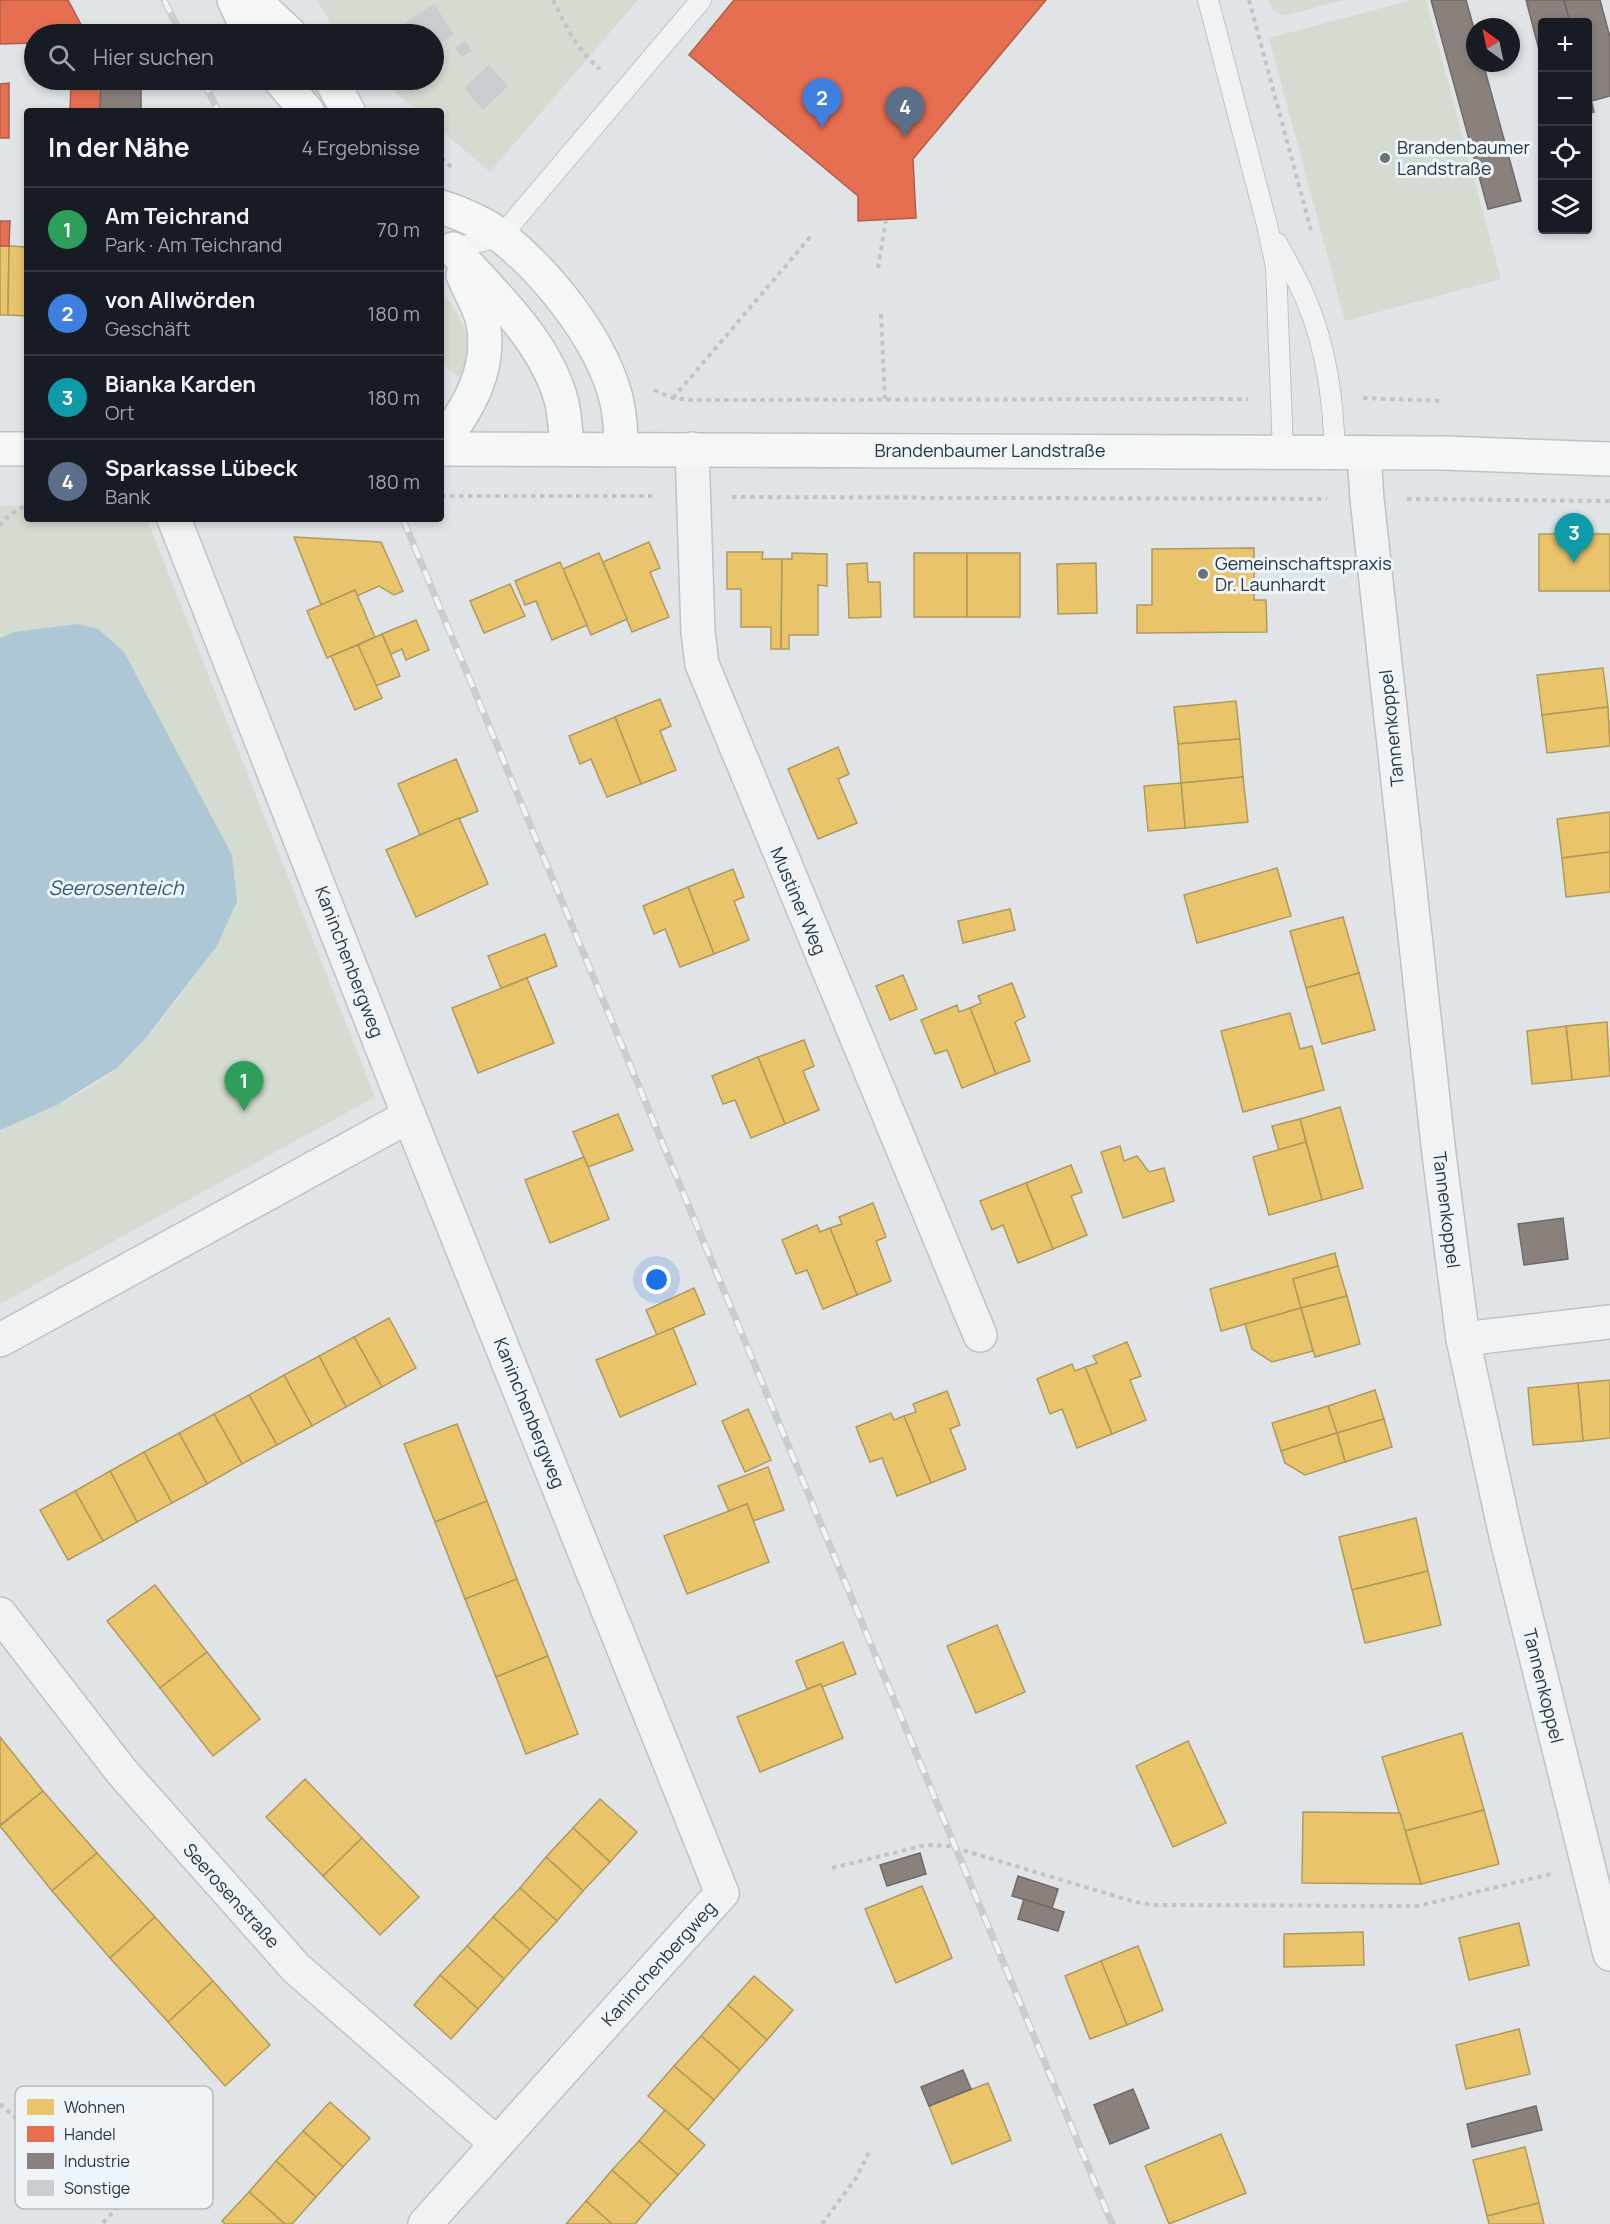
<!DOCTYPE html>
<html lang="de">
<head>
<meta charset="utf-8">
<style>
	:root { --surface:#171b24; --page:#242831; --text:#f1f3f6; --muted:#9ea1a6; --line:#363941; --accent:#67737c }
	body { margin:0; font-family:Manrope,sans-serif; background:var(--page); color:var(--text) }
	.controls { position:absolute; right:18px; top:18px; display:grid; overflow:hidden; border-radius:6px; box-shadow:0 3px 9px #0003 }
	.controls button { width:54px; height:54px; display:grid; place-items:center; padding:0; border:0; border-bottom:2px solid var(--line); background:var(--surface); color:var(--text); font:30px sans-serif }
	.compass { position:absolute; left:1466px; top:18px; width:54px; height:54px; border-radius:50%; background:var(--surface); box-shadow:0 3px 9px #0003; rotate:327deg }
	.you { position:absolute; left:657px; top:1280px; width:21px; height:21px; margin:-15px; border:4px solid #fff; border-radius:50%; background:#1a73e8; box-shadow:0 0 0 9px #1a73e833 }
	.badge { display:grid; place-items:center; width:39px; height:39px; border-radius:50%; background:var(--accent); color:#fff; font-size:20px; font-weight:700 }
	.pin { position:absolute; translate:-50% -50px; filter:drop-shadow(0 2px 3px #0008) }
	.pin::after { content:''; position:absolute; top:32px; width:21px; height:18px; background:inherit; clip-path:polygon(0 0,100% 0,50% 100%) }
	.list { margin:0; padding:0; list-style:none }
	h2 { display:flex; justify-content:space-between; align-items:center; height:78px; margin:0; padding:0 24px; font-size:26px }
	h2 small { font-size:20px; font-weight:400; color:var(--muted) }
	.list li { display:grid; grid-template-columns:39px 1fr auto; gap:18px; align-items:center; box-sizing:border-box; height:84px; padding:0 24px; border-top:2px solid var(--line) }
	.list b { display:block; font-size:22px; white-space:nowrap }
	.list p { margin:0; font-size:20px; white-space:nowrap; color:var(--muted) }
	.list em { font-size:20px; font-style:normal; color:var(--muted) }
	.icon { flex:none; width:33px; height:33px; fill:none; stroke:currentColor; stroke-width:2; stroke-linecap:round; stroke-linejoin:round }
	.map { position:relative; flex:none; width:1610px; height:2224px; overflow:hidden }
	.search { position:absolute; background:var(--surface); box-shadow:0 3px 9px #0003; left:24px; top:24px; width:420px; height:66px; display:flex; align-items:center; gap:15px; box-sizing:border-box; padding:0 21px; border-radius:33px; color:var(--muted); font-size:22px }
	.panel { position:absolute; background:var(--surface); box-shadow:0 3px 9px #0003; left:24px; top:108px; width:420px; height:414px; border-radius:6px }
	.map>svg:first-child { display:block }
	.green { fill:#d4dbd1 }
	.water { fill:#adc8d4 }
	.homes { fill:#e9c46a; stroke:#ae995e; stroke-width:1.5 }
	.shops { fill:#e76f51; stroke:#ad5e4c; stroke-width:1.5 }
	.industry { fill:#8a817c; stroke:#6c6a6b; stroke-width:1.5 }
	.building { fill:#cacdcf }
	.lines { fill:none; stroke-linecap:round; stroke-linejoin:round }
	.lane-casing { stroke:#bfc2c5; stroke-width:22 }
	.street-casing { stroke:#bfc2c5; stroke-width:36 }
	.secondary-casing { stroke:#bfc2c5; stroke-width:36 }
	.path { stroke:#bfc4c7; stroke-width:4; stroke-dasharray:4.5 4.5; stroke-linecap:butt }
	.lane { stroke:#f1f2f3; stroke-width:20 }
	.street { stroke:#f1f2f3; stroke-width:33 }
	.secondary { stroke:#f5f6f6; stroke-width:33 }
	.rail-casing { stroke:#caccce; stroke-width:7 }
	.rail { stroke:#eef4f7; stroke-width:4.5; stroke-dasharray:14; stroke-linecap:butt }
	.poi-dot { fill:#67737c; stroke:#eef4f7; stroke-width:2 }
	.labels { text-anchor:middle; stroke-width:6; stroke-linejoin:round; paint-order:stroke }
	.poi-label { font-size:18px; fill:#263642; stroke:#eef4f7; text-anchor:start }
	.street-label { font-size:18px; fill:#263642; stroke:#eef4f7 }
	.water-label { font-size:20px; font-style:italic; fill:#2d5f79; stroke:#eef4f7 }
	.key { fill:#eef4f7; stroke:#b2bbc1; stroke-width:1.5 }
	.key-label { font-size:16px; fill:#263642 }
</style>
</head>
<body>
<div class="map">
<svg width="1610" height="2224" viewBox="0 0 1610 2224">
	<rect width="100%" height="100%" fill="#e1e4e7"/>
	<g class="green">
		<path d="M317,0H638L490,172L441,130V111H418L380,80H434V34H337Z"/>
		<path d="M1267,0H1343L1284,16L1274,11Z"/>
		<path d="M1412,0H1426L1501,279L1345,321L1269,38Z"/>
		<path d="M441,292C464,317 476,346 462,379L441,363Z"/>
		<path d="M0,506H27V519H147L375,1097L0,1304V1130C38,1113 86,1095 118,1067C156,1033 186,986 217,946L14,632L0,638Z"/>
	</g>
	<path class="water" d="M78,624L98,629L124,652L232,855L237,901L217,946L146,1038L117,1068L57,1105L0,1130V638L14,632Z"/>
	<g class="homes">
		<path d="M0,246H9L8,315H0Z"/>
		<path d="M9,246L27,247V316L8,315Z"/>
		<rect x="1539" y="534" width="71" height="57"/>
		<path d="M294,537L381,542L403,591L394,595L379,586L357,596L355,590L321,605Z"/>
		<path d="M649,542L660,568L650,572L669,617L632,632L603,562Z"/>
		<path d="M1254,548V600H1266L1267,632L1137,633V605H1152V549Z"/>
		<path d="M727,552H763L762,559H782L781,649H771V627H741V589H727Z"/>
		<path d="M599,553L627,619L591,635L563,569Z"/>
		<path d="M792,553L827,554V586L818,585V635H789V649H781L782,559H792Z"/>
		<rect x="914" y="553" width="53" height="64"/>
		<rect x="967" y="553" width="53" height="64"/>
		<path d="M560,562L587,625L552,640L536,601L525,605L515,581Z"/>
		<path d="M867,563L868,582H880L881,617L849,618L847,564Z"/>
		<path d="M1096,563L1097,613L1058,614L1057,564Z"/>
		<path d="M510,584L525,616L484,633L470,601Z"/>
		<path d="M355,590L375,637L327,658L307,611Z"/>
		<path d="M416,620L429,650L406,660L402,649L391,654L382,634Z"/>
		<path d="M382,634L400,676L376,686L358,645Z"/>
		<path d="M358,645L382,698L355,710L331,656Z"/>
		<path d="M1603,668L1608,707L1542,715L1537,675Z"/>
		<path d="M660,699L671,726L660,731L676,770L641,784L615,717Z"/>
		<path d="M1236,701L1240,739L1178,744L1174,707Z"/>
		<path d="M1608,707L1610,746L1547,753L1542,715Z"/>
		<path d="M615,717L641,784L607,797L591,759L580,764L569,736Z"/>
		<path d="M1240,739L1243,777L1181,783L1178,744Z"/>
		<path d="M838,747L849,774L838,779L857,823L818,839L788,769Z"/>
		<path d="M456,759L478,811L420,835L398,784Z"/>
		<path d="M1243,777L1248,822L1185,828L1181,783Z"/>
		<path d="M1181,783L1185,828L1148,831L1144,786Z"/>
		<path d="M1610,812V852L1562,858L1557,819Z"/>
		<path d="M459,818L488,884L416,917L386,850Z"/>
		<path d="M1610,852V892L1566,897L1562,858Z"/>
		<path d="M1277,868L1291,916L1197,943L1184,895Z"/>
		<path d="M733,869L744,897L734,901L749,940L714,954L688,887Z"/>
		<path d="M688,887L714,954L680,967L665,929L654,934L643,906Z"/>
		<path d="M1010,909L1015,930L963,943L958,921Z"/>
		<path d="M1343,917L1359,973L1306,988L1290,931Z"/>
		<path d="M545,934L557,966L501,988L488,956Z"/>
		<path d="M1359,973L1375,1030L1322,1044L1306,988Z"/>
		<path d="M903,975L917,1009L890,1020L876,986Z"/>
		<path d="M527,978L554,1043L478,1073L452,1008Z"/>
		<path d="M1012,983L1025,1017L1015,1022L1030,1061L996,1074L970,1008L981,1003L978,996Z"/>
		<path d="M957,1005L959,1012L970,1008L996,1074L962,1088L947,1050L935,1054L921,1020Z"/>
		<path d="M1290,1013L1300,1049L1312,1046L1324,1090L1243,1112L1221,1031Z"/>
		<path d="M1607,1022L1610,1076L1572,1080L1566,1026Z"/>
		<path d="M1566,1026L1572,1080L1532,1084L1527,1031Z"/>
		<path d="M804,1040L814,1066L803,1071L819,1110L785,1124L758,1057Z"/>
		<path d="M758,1057L785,1124L751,1138L735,1100L723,1104L712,1076Z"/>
		<path d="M1340,1107L1363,1188L1322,1200L1300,1119Z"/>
		<path d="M618,1114L633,1150L588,1167L573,1132Z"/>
		<path d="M1300,1119L1306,1142L1279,1150L1272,1126Z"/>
		<path d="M1306,1142L1322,1200L1269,1215L1253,1157Z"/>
		<path d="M1120,1146L1124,1161L1137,1156L1149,1172L1164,1168L1174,1201L1123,1218L1101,1152Z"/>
		<path d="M584,1157L609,1219L550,1243L525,1180Z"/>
		<path d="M1071,1165L1082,1192L1071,1196L1087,1235L1053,1249L1026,1183Z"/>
		<path d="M1026,1183L1053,1249L1018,1263L1003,1225L992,1230L980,1201Z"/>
		<path d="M873,1203L886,1237L876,1241L891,1281L857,1295L830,1228L842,1224L839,1217Z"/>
		<path d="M817,1225L820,1232L830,1228L857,1295L823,1309L807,1270L796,1274L782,1240Z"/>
		<path d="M1335,1253L1338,1266L1293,1279L1301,1308L1221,1331L1210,1289Z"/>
		<path d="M1338,1266L1347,1296L1301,1308L1293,1279Z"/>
		<path d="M694,1288L705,1314L657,1335L646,1310Z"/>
		<path d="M1347,1296L1360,1344L1315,1357L1301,1308Z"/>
		<path d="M1301,1308L1313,1351L1272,1362L1252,1349L1245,1324Z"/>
		<path d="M389,1318L416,1368L382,1387L354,1337Z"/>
		<path d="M673,1328L696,1384L620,1417L596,1360Z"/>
		<path d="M354,1337L382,1387L346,1407L319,1356Z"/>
		<path d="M1127,1342L1141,1376L1130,1380L1146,1420L1112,1434L1085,1367L1097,1363L1093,1356Z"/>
		<path d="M319,1356L346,1407L312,1426L284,1375Z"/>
		<path d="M1072,1364L1075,1371L1085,1367L1112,1434L1077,1448L1062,1409L1050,1414L1037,1379Z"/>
		<path d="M284,1375L312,1426L277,1445L249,1395Z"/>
		<path d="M1610,1380V1438L1583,1441L1578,1383Z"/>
		<path d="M1578,1383L1583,1441L1533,1445L1528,1388Z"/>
		<path d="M1375,1390L1384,1419L1337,1433L1328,1406Z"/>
		<path d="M947,1391L960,1425L950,1429L966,1469L931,1483L904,1416L916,1412L913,1404Z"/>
		<path d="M249,1395L277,1445L242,1464L214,1414Z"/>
		<path d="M1328,1406L1337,1433L1281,1451L1272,1423Z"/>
		<path d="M748,1409L771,1460L745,1472L722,1421Z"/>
		<path d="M891,1413L894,1420L904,1416L931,1483L897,1496L882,1458L870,1462L856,1427Z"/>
		<path d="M214,1414L242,1464L207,1484L179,1433Z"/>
		<path d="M1384,1419L1392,1447L1345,1462L1337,1433Z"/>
		<path d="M457,1424L487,1501L435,1522L404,1444Z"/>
		<path d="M179,1433L207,1484L172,1503L144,1452Z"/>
		<path d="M1337,1433L1345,1462L1305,1475L1285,1463L1281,1451Z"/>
		<path d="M144,1452L172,1503L137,1522L110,1471Z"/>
		<path d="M768,1467L784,1510L753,1521L747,1504L729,1511L718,1486Z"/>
		<path d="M110,1471L137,1522L103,1541L75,1491Z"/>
		<path d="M75,1491L103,1541L68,1560L40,1510Z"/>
		<path d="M487,1501L517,1579L465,1599L435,1522Z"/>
		<path d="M747,1504L769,1562L687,1594L664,1536Z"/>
		<path d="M1416,1518L1428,1571L1352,1590L1339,1537Z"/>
		<path d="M1428,1571L1441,1625L1365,1643L1352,1590Z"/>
		<path d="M517,1579L548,1656L496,1677L465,1599Z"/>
		<path d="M155,1585L207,1652L160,1688L107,1621Z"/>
		<path d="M997,1625L1025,1692L976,1713L947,1646Z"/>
		<path d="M843,1642L856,1674L822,1687L821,1684L807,1689L796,1661Z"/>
		<path d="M207,1652L260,1719L213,1756L160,1688Z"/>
		<path d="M548,1656L578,1734L526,1754L496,1677Z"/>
		<path d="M821,1684L843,1738L760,1772L737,1717Z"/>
		<path d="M1462,1733L1484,1810L1405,1831L1382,1757Z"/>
		<path d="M0,1737L43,1791L0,1825Z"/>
		<path d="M1188,1741L1226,1823L1173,1847L1136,1766Z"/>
		<path d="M305,1779L362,1838L323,1876L266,1817Z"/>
		<path d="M43,1791L97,1853L52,1891L0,1826Z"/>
		<path d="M600,1799L637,1832L610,1862L573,1828Z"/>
		<path d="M1484,1810L1499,1864L1421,1884L1405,1831Z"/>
		<path d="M1303,1812L1400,1813L1421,1884L1302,1883Z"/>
		<path d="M573,1828L610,1862L583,1891L546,1857Z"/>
		<path d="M362,1838L419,1897L380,1935L323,1876Z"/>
		<path d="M97,1853L155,1917L110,1958L52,1891Z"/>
		<path d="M546,1857L583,1891L557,1921L520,1888Z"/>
		<path d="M922,1886L952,1958L896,1983L865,1909Z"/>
		<path d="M520,1888L557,1921L530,1950L493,1917Z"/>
		<path d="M155,1917L213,1981L168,2022L110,1958Z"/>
		<path d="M493,1917L530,1950L504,1979L467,1946Z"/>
		<path d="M1519,1923L1529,1965L1469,1980L1459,1938Z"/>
		<path d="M1363,1932L1364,1965L1284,1967V1934Z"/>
		<path d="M467,1946L504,1979L478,2009L440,1975Z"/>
		<path d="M1138,1946L1163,2010L1127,2025L1101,1961Z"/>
		<path d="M1101,1961L1127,2025L1090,2039L1065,1976Z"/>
		<path d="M440,1975L478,2009L451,2039L414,2005Z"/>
		<path d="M754,1976L793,2010L767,2040L728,2005Z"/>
		<path d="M213,1981L270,2045L225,2086L168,2022Z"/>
		<path d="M728,2005L767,2040L740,2070L701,2036Z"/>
		<path d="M1519,2029L1530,2074L1466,2089L1456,2045Z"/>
		<path d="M701,2036L740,2070L714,2100L674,2066Z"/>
		<path d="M674,2066L714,2100L688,2130L648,2096Z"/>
		<path d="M988,2083L1011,2140L952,2164L929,2106Z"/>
		<path d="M330,2102L370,2138L343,2167L303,2131Z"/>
		<path d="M665,2110L705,2145L678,2175L639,2141Z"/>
		<path d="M303,2131L343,2167L316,2197L276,2161Z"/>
		<path d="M1221,2134L1246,2193L1169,2224L1145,2166Z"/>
		<path d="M639,2141L678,2175L651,2205L612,2170Z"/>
		<path d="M1525,2147L1539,2203L1487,2216L1473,2160Z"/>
		<path d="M276,2161L316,2197L292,2224H285L249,2192Z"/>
		<path d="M612,2170L651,2205L635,2224H612L586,2201Z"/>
		<path d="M249,2192L285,2224H225L222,2221Z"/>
		<path d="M586,2201L612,2224H566Z"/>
		<path d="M1539,2203L1544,2224H1489L1487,2216Z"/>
	</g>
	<g class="shops">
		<path d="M0,0H68L86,34H34V43L0,44Z"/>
		<path d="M734,0H1046L913,159L916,218L858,221V196L689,55Z"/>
		<path d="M71,82L101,83L100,111H70Z"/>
		<path d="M9,83V138H0V84Z"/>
		<path d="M0,221H10L9,246H0Z"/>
	</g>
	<g class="industry">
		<path d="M1431,0H1466L1475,32V63H1483L1521,201L1488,209Z"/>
		<path d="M1526,0H1564L1570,22H1542V61Z"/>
		<path d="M1564,0H1600L1610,37V96L1591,101L1588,87V22H1570Z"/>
		<path d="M101,83L141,85V111H100Z"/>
		<path d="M1588,87L1594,112L1588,114Z"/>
		<path d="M1563,1218L1568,1259L1524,1265L1518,1224Z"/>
		<path d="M920,1853L926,1874L887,1886L880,1865Z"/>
		<path d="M1018,1876L1058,1889L1052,1908L1012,1896Z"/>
		<path d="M1024,1899L1064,1912L1058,1931L1018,1919Z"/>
		<path d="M963,2070L971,2089L929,2106L921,2087Z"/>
		<path d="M1133,2089L1149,2128L1110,2144L1094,2105Z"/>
		<path d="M1536,2106L1542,2130L1472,2147L1467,2124Z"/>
	</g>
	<g class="building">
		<path d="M434,4L454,34L434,47V34H413L405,23Z"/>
		<path d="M465,41L472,51L462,57L455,48Z"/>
		<path d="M489,65L508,86L483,110L464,88Z"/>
	</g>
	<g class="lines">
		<defs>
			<g id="lane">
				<path d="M1208,0L1267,225L1276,267L1283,452"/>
				<path d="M1277,243C1287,262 1299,282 1307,302C1327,350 1333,400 1335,453"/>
				<path d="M453,249L501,236L701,0"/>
			</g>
			<g id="street">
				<path d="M692,449L698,632L702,664L980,1335"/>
				<path d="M1364,453L1367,499L1439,1154L1463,1339L1506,1536L1610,1954"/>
				<path d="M174,519L409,1116L722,1893L425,2224"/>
				<path d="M1463,1339L1610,1322"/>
				<path d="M0,1340L409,1116"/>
				<path d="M0,1614L122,1772L296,1968L497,2144"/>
			</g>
			<g id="secondary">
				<path d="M234,0L250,34"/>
				<path d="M254,0L290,34"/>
				<path d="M280,80L307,111"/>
				<path d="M331,80L348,111"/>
				<path d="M441,207C463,214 484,223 502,237C547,273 597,335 614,391C620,410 621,429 621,449"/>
				<path d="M453,249C494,295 546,341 562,403C565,418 566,434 567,449"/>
				<path d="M441,444C468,409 492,369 483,323C480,306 469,291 463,275"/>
				<path d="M0,449H27"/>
				<path d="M441,449L1443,453L1610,459"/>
			</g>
		</defs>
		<use href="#lane" class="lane-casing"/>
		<use href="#street" class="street-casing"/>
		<use href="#secondary" class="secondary-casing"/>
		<g class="path">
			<path d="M553,0C566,25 577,51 600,69"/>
			<path d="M1249,0L1312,234"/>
			<path d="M441,158L454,169"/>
			<path d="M878,268L886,220"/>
			<path d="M881,314L885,399"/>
			<path d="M654,390L673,398L691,400L1248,399"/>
			<path d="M673,398L812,235"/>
			<path d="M1363,398L1443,401"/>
			<path d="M441,496H655"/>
			<path d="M732,497L1327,499"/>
			<path d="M1407,499L1610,501"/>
			<path d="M0,526L3,520L27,504"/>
			<path d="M832,1868L926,1845L949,1846L1135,1902L1156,1905L1418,1906L1551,1874"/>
			<path d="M0,2104L116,2209L102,2224"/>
			<path d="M822,2224L856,2178L870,2150"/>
		</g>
		<use href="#lane" class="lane"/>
		<use href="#street" class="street"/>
		<use href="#secondary" class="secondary"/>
		<defs>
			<g id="rail">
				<path d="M164,0L181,34"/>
				<path d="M203,80L218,111"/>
				<path d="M403,519L1112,2224"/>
			</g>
		</defs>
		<use href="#rail" class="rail-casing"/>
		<use href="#rail" class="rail"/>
	</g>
	<g class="poi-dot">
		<circle cx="1385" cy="158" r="6"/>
		<circle cx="1203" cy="574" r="6"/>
	</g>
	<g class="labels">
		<g class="poi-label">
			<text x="1397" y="154">Brandenbaumer<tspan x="1397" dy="21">Landstraße</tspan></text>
			<text x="1215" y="570">Gemeinschaftspraxis<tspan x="1215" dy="21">Dr. Launhardt</tspan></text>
		</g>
		<g class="street-label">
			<text x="990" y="457">Brandenbaumer Landstraße</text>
			<text transform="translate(1392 728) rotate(-96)" y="6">Tannenkoppel</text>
			<text transform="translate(798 901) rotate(67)" y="6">Mustiner Weg</text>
			<text transform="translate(349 962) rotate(69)" y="6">Kaninchenbergweg</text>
			<text transform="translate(1446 1210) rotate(83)" y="6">Tannenkoppel</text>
			<text transform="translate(529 1413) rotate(68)" y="6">Kaninchenbergweg</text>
			<text transform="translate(1543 1686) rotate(76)" y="6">Tannenkoppel</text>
			<text transform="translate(231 1896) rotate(48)" y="6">Seerosenstraße</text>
			<text transform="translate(659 1964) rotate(-48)" y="6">Kaninchenbergweg</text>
		</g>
		<g class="water-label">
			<text x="116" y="895">Seerosenteich</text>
		</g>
	</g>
	<rect x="15" y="2086" width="198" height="123" rx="9" class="key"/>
	<rect x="27" y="2099" width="27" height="16" fill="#e9c46a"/>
	<rect x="27" y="2126" width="27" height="16" fill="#e76f51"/>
	<rect x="27" y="2153" width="27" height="16" fill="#8a817c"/>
	<rect x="27" y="2180" width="27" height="16" fill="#cacdcf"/>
	<g class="key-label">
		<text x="64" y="2113">Wohnen</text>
		<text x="64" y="2140">Handel</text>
		<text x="64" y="2167">Industrie</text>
		<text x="64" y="2194">Sonstige</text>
	</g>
</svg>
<div class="controls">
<button>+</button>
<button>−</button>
<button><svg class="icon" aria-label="locate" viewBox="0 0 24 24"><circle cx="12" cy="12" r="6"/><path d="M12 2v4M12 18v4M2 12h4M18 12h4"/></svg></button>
<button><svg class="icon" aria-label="layers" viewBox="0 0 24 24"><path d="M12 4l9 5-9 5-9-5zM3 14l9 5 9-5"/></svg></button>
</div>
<svg class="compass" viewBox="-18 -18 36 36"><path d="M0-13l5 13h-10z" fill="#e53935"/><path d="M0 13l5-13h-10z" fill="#9ea1a6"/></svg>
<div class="you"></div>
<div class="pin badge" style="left:244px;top:1111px;background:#2e9e5b">1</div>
<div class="pin badge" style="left:822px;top:128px;background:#3f7fe0">2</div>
<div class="pin badge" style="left:1574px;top:563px;background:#0f9aa8">3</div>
<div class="pin badge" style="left:905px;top:137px;background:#5c6f8a">4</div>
<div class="search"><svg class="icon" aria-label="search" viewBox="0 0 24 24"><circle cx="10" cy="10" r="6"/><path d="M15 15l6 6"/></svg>Hier suchen</div>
<section class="panel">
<h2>In der Nähe<small>4 Ergebnisse</small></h2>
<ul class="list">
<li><span class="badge" style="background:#2e9e5b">1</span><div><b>Am Teichrand</b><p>Park · Am Teichrand</p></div><em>70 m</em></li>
<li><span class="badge" style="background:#3f7fe0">2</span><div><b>von Allwörden</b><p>Geschäft</p></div><em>180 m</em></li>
<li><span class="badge" style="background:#0f9aa8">3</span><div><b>Bianka Karden</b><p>Ort</p></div><em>180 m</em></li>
<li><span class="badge" style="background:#5c6f8a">4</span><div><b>Sparkasse Lübeck</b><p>Bank</p></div><em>180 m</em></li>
</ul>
</section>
</div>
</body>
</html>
